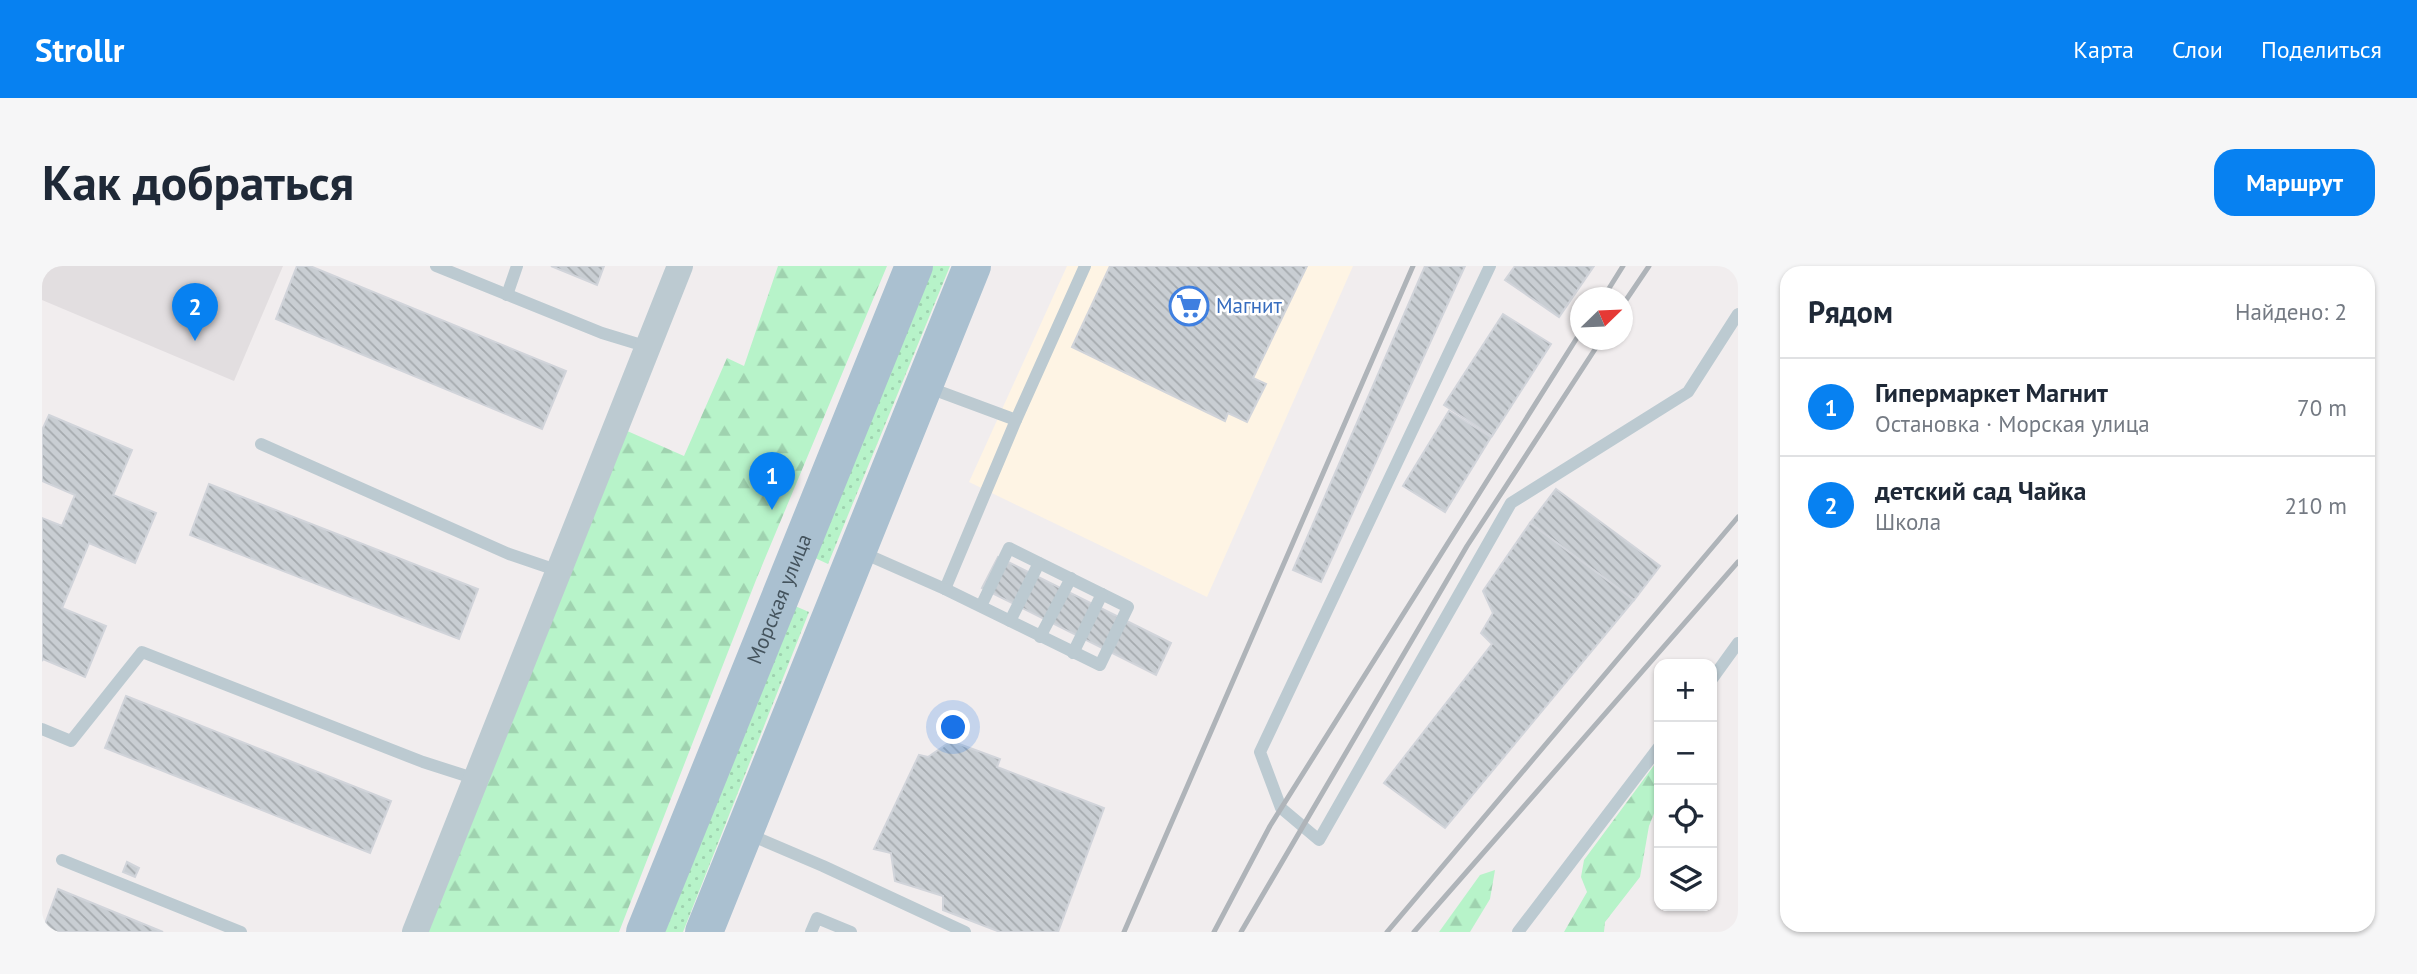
<!DOCTYPE html>
<html lang="ru">
<head>
<meta charset="utf-8">
<style>
	:root { --surface:#fff; --page:#f6f6f7; --text:#1f2937; --muted:#747a83; --line:#e0e1e3; --accent:#0781f1 }
	body { margin:0; font-family:"PT Sans",sans-serif; background:var(--page); color:var(--text) }
	.controls { position:absolute; right:21px; bottom:21px; display:grid; overflow:hidden; border-radius:14px; box-shadow:0 2px 5px #0004 }
	.controls button { width:63px; height:63px; display:grid; place-items:center; padding:0; border:0; border-bottom:2px solid var(--line); background:var(--surface); color:var(--text); font:35px sans-serif }
	.compass { position:absolute; left:1528px; top:21px; width:63px; height:63px; border-radius:50%; background:var(--surface); box-shadow:0 2px 5px #0004; rotate:67deg }
	.you { position:absolute; left:912px; top:462px; width:24px; height:24px; margin:-18px; border:5px solid #fff; border-radius:50%; background:#1a73e8; box-shadow:0 0 0 10px #1a73e833 }
	.badge { display:grid; place-items:center; width:46px; height:46px; border-radius:50%; background:var(--accent); color:#fff; font-size:23px; font-weight:700 }
	.pin { position:absolute; translate:-50% -58px; filter:drop-shadow(0 2px 4px #0008) }
	.pin::after { content:''; position:absolute; top:37px; width:24px; height:21px; background:inherit; clip-path:polygon(0 0,100% 0,50% 100%) }
	.list { margin:0; padding:0; list-style:none }
	h2 { display:flex; justify-content:space-between; align-items:center; height:91px; margin:0; padding:0 28px; font-size:30px }
	h2 small { font-size:23px; font-weight:400; color:var(--muted) }
	.list li { display:grid; grid-template-columns:46px 1fr auto; gap:21px; align-items:center; box-sizing:border-box; height:98px; padding:0 28px; border-top:2px solid var(--line) }
	.list b { display:block; font-size:26px; white-space:nowrap }
	.list p { margin:0; font-size:23px; white-space:nowrap; color:var(--muted) }
	.list em { font-size:23px; font-style:normal; color:var(--muted) }
	.icon { flex:none; width:38px; height:38px; fill:none; stroke:currentColor; stroke-width:2; stroke-linecap:round; stroke-linejoin:round }
	.map { position:relative; flex:none; width:1696px; height:666px; overflow:hidden; border-radius:21px }
	header { display:flex; align-items:center; gap:42px; box-sizing:border-box; height:98px; padding:0 35px; background:var(--accent); color:#fff }
	header strong { font-size:33px }
	nav { display:flex; gap:38px; margin-inline-start:auto; font-size:24px }
	.intro { display:flex; align-items:center; justify-content:space-between; box-sizing:border-box; height:168px; padding:0 42px }
	h1 { margin:0; font-size:49px }
	.button { padding:18px 32px; border-radius:21px; background:var(--accent); color:#fff; font-size:24px; font-weight:700 }
	main { display:flex; gap:42px; padding:0 42px }
	aside { flex:1; background:var(--surface); border-radius:21px; box-shadow:0 2px 5px #0004 }
	.map>svg:first-child { display:block }
	.commercial { fill:#fef4e4 }
	.education { fill:#e2dee0 }
	.grass { fill:url(#grass-dots) }
	.forest { fill:url(#forest-firs) }
	.building { fill:url(#building-back-hatch); stroke:#d1d4da; stroke-width:2 }
	.lines { fill:none; stroke-linecap:round; stroke-linejoin:round }
	.service { stroke:#bccad1; stroke-width:12 }
	.minor { stroke:#bccad1; stroke-width:26 }
	.primary { stroke:#aac0d0; stroke-width:38 }
	.rail { stroke:#afb4b9; stroke-width:5 }
	.labels { text-anchor:middle; stroke-width:5; stroke-linejoin:round; paint-order:stroke }
	.shop-label { font-size:21px; fill:#366cbe; stroke:#fff; text-anchor:start }
	.street-label { font-size:21px; fill:#44535d; stroke:#fff }
</style>
</head>
<body>
<header>
<strong>Strollr</strong>
<nav><a>Карта</a><a>Слои</a><a>Поделиться</a></nav>
</header>
<div class="intro"><h1>Как добраться</h1><a class="button">Маршрут</a></div>
<main>
<div class="map">
<svg width="1696" height="666" viewBox="0 0 1696 666">
	<defs>
		<pattern id="grass-dots" width="8" height="8" patternUnits="userSpaceOnUse" patternTransform="scale(1.75)"><rect width="8" height="8" fill="#b7f3c9"/><path d="M2 2h.1M6 6h.1" fill="none" stroke="#9fd2af" stroke-width="1.8" stroke-linecap="round"/></pattern>
		<pattern id="forest-firs" width="22" height="20" patternUnits="userSpaceOnUse" patternTransform="scale(1.75)"><rect width="22" height="20" fill="#b7f3c9"/><path d="M5 1l3.5 6h-7zM16 11l3.5 6h-7z" fill="#9fd2af"/></pattern>
		<pattern id="building-back-hatch" width="6" height="6" patternUnits="userSpaceOnUse" patternTransform="scale(1.75)"><rect width="6" height="6" fill="#c9ced3"/><path d="M-1 5l2 2M0 0l6 6M5-1l2 2" fill="none" stroke="#a5aaae"/></pattern>
	</defs>
	<rect width="100%" height="100%" fill="#f1edee"/>
	<path class="commercial" d="M1025,0H1311L1165,331L927,216Z"/>
	<path class="education" d="M0,0H241L192,115L0,34Z"/>
	<g class="grass">
		<path d="M890,0H908L786,298L773,292Z"/>
		<path d="M753,340L767,346L641,666H623Z"/>
	</g>
	<g class="forest">
		<path d="M736,0H845L714,314L577,666H379L583,164L642,190L685,92L702,100Z"/>
		<path d="M1613,498L1617,505V535L1607,560L1598,611L1563,656L1562,666H1522L1545,626L1539,611L1542,594Z"/>
		<path d="M1453,604L1448,633L1428,666H1397L1438,609Z"/>
	</g>
	<g class="building">
		<path d="M255,0H268L524,105L500,163L234,53Z"/>
		<path d="M509,0H562L555,19Z"/>
		<path d="M1068,0H1265L1211,112L1224,118L1205,156L1186,147L1183,155L1030,81Z"/>
		<path d="M1383,0H1423L1279,316L1251,304Z"/>
		<path d="M1473,0H1552L1517,51L1463,14Z"/>
		<path d="M1461,48L1509,78L1450,170L1402,139Z"/>
		<path d="M1407,145L1449,171L1403,246L1361,220Z"/>
		<path d="M7,149L90,184L71,229L114,247L93,297L47,277L20,342L64,360L43,411L1,393L0,395V252L20,260L33,229L0,215V164Z"/>
		<path d="M167,218L436,323L417,373L148,269Z"/>
		<path d="M1514,223L1618,300L1592,334L1488,257Z"/>
		<path d="M1488,257L1592,334L1403,562L1342,517L1450,378L1439,367L1451,347L1441,325Z"/>
		<path d="M956,291L1129,377L1114,409L940,322Z"/>
		<path d="M84,430L349,535L328,587L63,482Z"/>
		<path d="M909,475L958,493L955,501L1062,542L1016,666H958L901,644V630L853,615L849,587L832,583L877,489L886,491Z"/>
		<path d="M85,596L97,602L93,611L81,606Z"/>
		<path d="M16,623L121,666H0Z"/>
	</g>
	<g class="lines">
		<g class="service">
			<path d="M394,0L560,67L606,81"/>
			<path d="M1448,0L1218,486L1239,542L1277,574L1469,237L1646,126L1696,48"/>
			<path d="M465,29L475,0"/>
			<path d="M885,121L974,154"/>
			<path d="M219,178L467,288L517,305"/>
			<path d="M819,286L903,323L974,154L1043,0"/>
			<path d="M903,323L1058,399L1086,341L967,282L939,340"/>
			<path d="M968,355L997,297"/>
			<path d="M998,371L1029,312"/>
			<path d="M1031,387L1060,328"/>
			<path d="M1670,413L1696,377"/>
			<path d="M0,463L29,475L100,386L381,496L434,513"/>
			<path d="M706,568L781,600L923,666"/>
			<path d="M20,594L199,666"/>
			<path d="M769,666L775,652L809,666"/>
			<path d="M1476,666L1617,481"/>
		</g>
		<path class="minor" d="M373,666L638,0"/>
		<g class="primary">
			<path id="s1" d="M603,666L872,0"/>
			<path d="M662,666L930,0"/>
		</g>
		<g class="rail">
			<path d="M1561,32L1581,0"/>
			<path d="M1580,40L1607,0"/>
			<path d="M1082,666L1371,0"/>
			<path d="M1172,666L1228,560L1538,67"/>
			<path d="M1199,666L1425,280L1559,74"/>
			<path d="M1345,666L1696,251"/>
			<path d="M1372,666L1696,296"/>
		</g>
	</g>
	<defs>
		<symbol id="supermarket-ring" viewBox="-11 -11 22 22"><circle r="9.5" fill="#fff" stroke="#3f7fe0" stroke-width="1.5"/><path d="M-6-5.5h2.5l.6 2H6L4.5 2H-2.5L-4.4-4H-6ZM-1.5 3.2a1.3 1.3 0 1 0 .1 0ZM3 3.2a1.3 1.3 0 1 0 .1 0Z" fill="#3f7fe0"/></symbol>
	</defs>
	<g fill-rule="evenodd">
		<use href="#supermarket-ring" x="1125" y="18" width="44" height="44"/>
	</g>
	<g class="labels">
		<g class="shop-label">
			<text x="1174" y="47">Магнит</text>
		</g>
		<g class="street-label">
			<text dy="7" stroke="none"><textPath href="#s1" startOffset="359">Морская улица</textPath></text>
		</g>
	</g>
</svg>
<div class="controls">
<button>+</button>
<button>−</button>
<button><svg class="icon" aria-label="locate" viewBox="0 0 24 24"><circle cx="12" cy="12" r="6"/><path d="M12 2v4M12 18v4M2 12h4M18 12h4"/></svg></button>
<button><svg class="icon" aria-label="layers" viewBox="0 0 24 24"><path d="M12 4l9 5-9 5-9-5zM3 14l9 5 9-5"/></svg></button>
</div>
<svg class="compass" viewBox="-18 -18 36 36"><path d="M0-13l5 13h-10z" fill="#e53935"/><path d="M0 13l5-13h-10z" fill="#747a83"/></svg>
<div class="you"></div>
<div class="pin badge" style="left:730px;top:244px">1</div>
<div class="pin badge" style="left:153px;top:75px">2</div>
</div>
<aside>
<h2>Рядом<small>Найдено: 2</small></h2>
<ul class="list">
<li><span class="badge">1</span><div><b>Гипермаркет Магнит</b><p>Остановка · Морская улица</p></div><em>70 m</em></li>
<li><span class="badge">2</span><div><b>детский сад Чайка</b><p>Школа</p></div><em>210 m</em></li>
</ul>
</aside>
</main>
</body>
</html>
